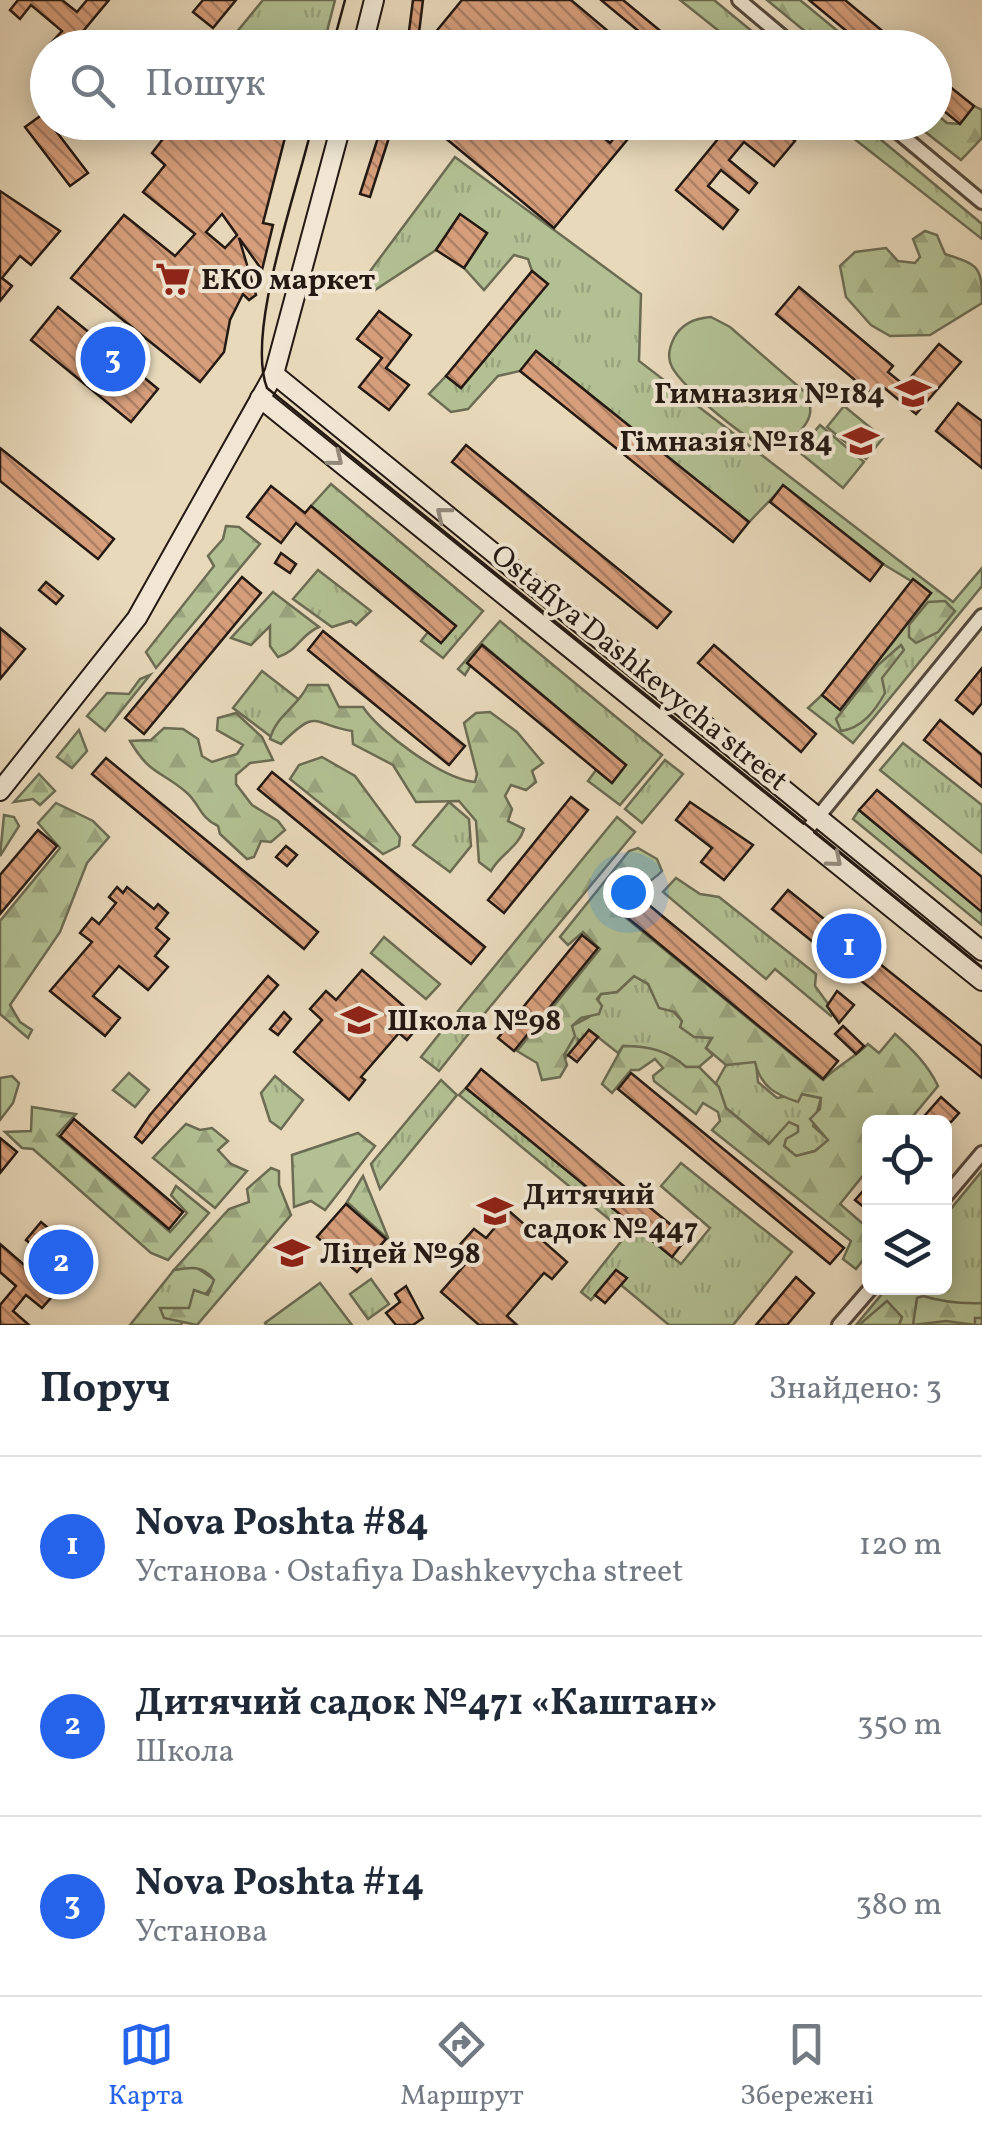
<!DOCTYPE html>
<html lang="uk">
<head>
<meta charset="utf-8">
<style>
	:root { --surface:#fff; --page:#f2f2f3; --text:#1f2937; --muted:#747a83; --line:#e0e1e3; --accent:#2563eb }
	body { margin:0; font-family:Vollkorn,serif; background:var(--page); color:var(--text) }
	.controls { position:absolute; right:30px; bottom:30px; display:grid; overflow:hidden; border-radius:15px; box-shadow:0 5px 25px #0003 }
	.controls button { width:90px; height:90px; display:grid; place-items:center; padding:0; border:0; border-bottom:2px solid var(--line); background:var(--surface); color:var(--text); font:50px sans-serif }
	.you { position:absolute; left:628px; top:892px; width:35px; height:35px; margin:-25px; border:8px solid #fff; border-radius:50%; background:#1a73e8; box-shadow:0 0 0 15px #1a73e833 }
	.badge { display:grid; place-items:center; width:65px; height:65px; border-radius:50%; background:var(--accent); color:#fff; font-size:32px; font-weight:700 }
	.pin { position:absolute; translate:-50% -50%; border:5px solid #fff; box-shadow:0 2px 10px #0006 }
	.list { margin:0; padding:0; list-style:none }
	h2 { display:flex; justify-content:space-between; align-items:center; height:130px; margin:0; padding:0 40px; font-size:42px }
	h2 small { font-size:32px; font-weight:400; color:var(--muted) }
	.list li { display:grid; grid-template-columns:65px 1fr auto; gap:30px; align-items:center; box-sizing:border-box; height:180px; padding:0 40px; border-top:2px solid var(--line) }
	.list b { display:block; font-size:38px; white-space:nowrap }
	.list p { margin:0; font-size:32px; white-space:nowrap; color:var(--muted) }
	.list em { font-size:32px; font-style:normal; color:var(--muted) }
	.icon { flex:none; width:55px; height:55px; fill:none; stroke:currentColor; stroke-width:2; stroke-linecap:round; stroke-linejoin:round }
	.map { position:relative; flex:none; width:982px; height:1325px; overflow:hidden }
	.search { position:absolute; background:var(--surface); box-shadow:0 5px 25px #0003; left:30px; right:30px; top:30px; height:110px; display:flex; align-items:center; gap:25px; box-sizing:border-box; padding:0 35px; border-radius:55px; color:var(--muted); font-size:38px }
	.sheet { height:670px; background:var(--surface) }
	nav { display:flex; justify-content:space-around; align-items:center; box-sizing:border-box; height:140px; border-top:2px solid var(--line); background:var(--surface); font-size:28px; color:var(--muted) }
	nav a { display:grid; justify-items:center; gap:5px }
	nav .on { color:var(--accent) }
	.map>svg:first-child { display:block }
	.grass { fill:url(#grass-tufts); stroke:#6b6c53; stroke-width:2.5 }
	.forest { fill:url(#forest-firs); stroke:#6b6c53; stroke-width:2.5 }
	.garden { fill:#b2c093; stroke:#6b6c53; stroke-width:2.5 }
	.building { fill:url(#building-back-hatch); stroke:#241913; stroke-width:2.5; fill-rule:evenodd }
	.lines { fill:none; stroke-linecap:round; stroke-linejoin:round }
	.street-casing { stroke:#55493d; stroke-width:18 }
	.secondary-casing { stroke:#241913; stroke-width:22 }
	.street { stroke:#f0e6d3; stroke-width:12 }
	.secondary { stroke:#f0e6d3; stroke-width:18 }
	.tram { stroke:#241913; stroke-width:2.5 }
	.oneway { stroke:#948a7d }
	.labels { text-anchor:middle; stroke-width:8; stroke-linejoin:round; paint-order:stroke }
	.poi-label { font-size:30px; font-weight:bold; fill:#241913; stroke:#f0e6d3; text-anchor:start }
	.street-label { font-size:30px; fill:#241913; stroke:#f0e6d3 }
</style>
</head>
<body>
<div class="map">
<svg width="982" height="1325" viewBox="0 0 982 1325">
	<defs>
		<pattern id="grass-tufts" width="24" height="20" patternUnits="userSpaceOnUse" patternTransform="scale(2.5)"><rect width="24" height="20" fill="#b2c093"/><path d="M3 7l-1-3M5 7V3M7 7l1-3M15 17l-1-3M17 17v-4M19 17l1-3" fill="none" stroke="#99a47e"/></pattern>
		<pattern id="forest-firs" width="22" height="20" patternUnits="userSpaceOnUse" patternTransform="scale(2.5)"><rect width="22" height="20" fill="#b2c093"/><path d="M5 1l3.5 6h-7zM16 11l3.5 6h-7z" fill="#99a47e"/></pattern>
		<pattern id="building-back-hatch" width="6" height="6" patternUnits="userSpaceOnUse" patternTransform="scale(2.5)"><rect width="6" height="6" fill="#d69e7b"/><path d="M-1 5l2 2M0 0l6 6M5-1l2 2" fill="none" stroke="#ad8064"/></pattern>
	</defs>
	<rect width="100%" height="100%" fill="#e8d9bb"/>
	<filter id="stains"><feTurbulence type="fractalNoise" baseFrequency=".002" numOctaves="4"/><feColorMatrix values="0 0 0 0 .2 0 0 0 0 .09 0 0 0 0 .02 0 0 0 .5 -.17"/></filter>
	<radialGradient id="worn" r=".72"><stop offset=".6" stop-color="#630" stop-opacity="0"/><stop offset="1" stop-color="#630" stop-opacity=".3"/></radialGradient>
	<g class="grass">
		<path d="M263,0H335L323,47H241L231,39Z"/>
		<path d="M680,0H714L771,47H739Z"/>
		<path d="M834,123H861L982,224V239Z"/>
		<path d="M455,157L641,294L639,361L953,602L982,568V586L853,743L808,708L822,695L840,709L931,593L883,564L784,486L749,522L536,351L520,371L498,376L468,409L451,412L429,394L446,376L461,388L547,284L532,271L528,259L514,255L484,290L464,268L487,233L460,215L436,250L375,290L362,282Z"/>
		<path d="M331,484L483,611L443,658L421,641L428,632L441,643L455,625L311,506Z"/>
		<path d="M318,570L371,611L356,625L351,621L332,627L293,599Z"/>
		<path d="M500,621L662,755L620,805L588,781L596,770L612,783L626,765L483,645L465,675L458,669Z"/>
		<path d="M262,671L302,702L274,739L233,708Z"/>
		<path d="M903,743L982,805V853L880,770Z"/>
		<path d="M665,760L683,774L642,823L625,809Z"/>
		<path d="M449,802L469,819L471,846L450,872L413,845Z"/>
		<path d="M676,878L700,894L719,897L816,974L815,986L834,1012L831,1016L775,969L766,979L663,892Z"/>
		<path d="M384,937L440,984L426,999L371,953Z"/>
		<path d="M634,976L648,984L682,1021L713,1037L706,1048L713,1055L699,1067H686C667,1050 648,1047 623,1046L618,1053L589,1030L583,1043L578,1039V1046L564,1059L572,1026L589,1017L601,994L617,992Z"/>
		<path d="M452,1018L470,1032L439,1071L421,1057Z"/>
		<path d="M748,1061L756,1062L758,1082L777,1098L801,1094L821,1098L813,1126L829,1140L815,1151L796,1156L784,1146L786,1139L770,1144L726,1108L716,1083L726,1065Z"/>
		<path d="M129,1073L149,1090L135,1107L113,1090Z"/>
		<path d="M275,1076L303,1100L281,1129L270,1121L261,1093Z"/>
		<path d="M441,1080L457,1095L380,1189L371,1164Z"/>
		<path d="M466,1088L681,1264L710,1228L661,1186L681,1163L792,1252L733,1325H669L621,1285L626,1278L616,1270L591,1300L581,1292L627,1234L459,1095Z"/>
		<path d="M982,1171V1325H856L887,1288H944L945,1216Z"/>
		<path d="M194,1266L215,1280C207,1299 187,1306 181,1325H130L174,1270Z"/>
		<path d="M371,1279L389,1304L368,1319L350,1294Z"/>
	</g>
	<g class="forest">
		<path d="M767,0H800L857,47H824Z"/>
		<path d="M974,106L982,110V138L961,160L914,123L934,122L935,113L947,123L960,124Z"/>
		<path d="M925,231L937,235L945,254C979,265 982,266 982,303L930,335L890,336L871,325L846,297L840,266L855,252L886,248L898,261L915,263L920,257L913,239Z"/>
		<path d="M226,526L239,527L260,544L156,668L146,652L214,566L208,556L223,539Z"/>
		<path d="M273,592L319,627C301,634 298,651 278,657L270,646V626L251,645L231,638Z"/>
		<path d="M945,601L955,611L938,632L916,643L909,637V625L928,602Z"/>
		<path d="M901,645L904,650L882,678L885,693C875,711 862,728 841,731L836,719L878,665Z"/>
		<path d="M150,675L105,731L87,716L107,693L129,694L140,679Z"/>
		<path d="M308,685H328L339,707H363C380,733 443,779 475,782L477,774L464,723L476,713L490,712L517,732L543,763L532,771L536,782L526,790L511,785L505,796L512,809L508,821L524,829C518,848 500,854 491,871L479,862L476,821L459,801L416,802L393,765L353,744L352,731C312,725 319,706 281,744L270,739C276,715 298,707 308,685Z"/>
		<path d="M236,713L262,737L273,760L250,763L236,775V784L252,805L278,821L285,830L271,842L261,841L254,857L247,859L220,834L218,826C199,817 200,804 186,792C160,770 150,775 130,741L151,740L164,728L183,729L198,739L202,756L212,762L237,754L243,745L217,730L218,718Z"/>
		<path d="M79,730L87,751L72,768L57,757Z"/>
		<path d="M322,757L355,776L400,837L399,846L383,854L290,779L299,765Z"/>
		<path d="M39,774L55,791L40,805L33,799L14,802Z"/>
		<path d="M56,803L93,821L109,837L87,863L60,932L10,1005L20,1022L32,1030L28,1038L0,1014V921L60,848L38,823Z"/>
		<path d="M859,810L982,912V925L853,819Z"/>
		<path d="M4,815L14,817L19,826L0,856Z"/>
		<path d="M617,817L635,832L475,1025L458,1011Z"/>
		<path d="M638,848L657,859L662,871C647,887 628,891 614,908L823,1080C837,1066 854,1058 868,1044L879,1053L895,1034C913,1050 928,1065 938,1086L908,1122H870L869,1168L840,1204L869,1229V1252L856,1269L843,1259L851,1241L712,1130L720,1121L718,1112L703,1103L696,1114L654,1081L653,1076L663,1068L655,1059L639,1070H631L612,1093L602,1084L623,1046C648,1046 667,1050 686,1067H699L719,1087L726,1108L769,1144L789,1122L798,1126V1132L786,1139L784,1146L796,1156L815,1151L828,1140L810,1119L820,1109L821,1098L802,1094L798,1102C777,1095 761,1088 755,1062L726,1065L706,1048L712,1038L694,1037L680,1027L682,1021L675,1012L659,1008L648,984L634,976L617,992L601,994L597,999L602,1006L599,1014L581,1018L572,1026L575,1036L564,1055L567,1065L560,1077L542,1080L537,1063L517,1051L600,949L583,932L568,945L560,937L629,851Z"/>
		<path d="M12,1076L19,1083L13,1103L0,1120V1078Z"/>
		<path d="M32,1107L76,1114L57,1135L170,1232L187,1213L171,1195L176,1186L209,1213L168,1260L151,1253L33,1149L22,1148L5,1132L31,1131Z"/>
		<path d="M186,1124L200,1130L212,1128L228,1141L218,1150L231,1164L247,1171L215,1208L153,1158Z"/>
		<path d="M358,1133L375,1146L325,1210L311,1201L294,1207L292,1155Z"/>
		<path d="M271,1168L279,1171V1185L291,1215L197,1325L164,1318L160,1308H189L194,1290L208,1295L214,1280C203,1265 191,1267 174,1270L229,1209L249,1202L247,1189Z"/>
		<path d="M363,1176L389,1240L347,1202Z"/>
		<path d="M923,1296C943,1302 961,1304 982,1303V1318H975V1325L946,1321L913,1325L917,1298Z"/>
		<path d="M887,1301L902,1317L899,1325H859Z"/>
	</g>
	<g class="garden">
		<path d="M711,317L730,327L807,394C812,409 812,417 802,429C793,439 786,449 771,448C752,447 681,386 672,367C667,358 669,348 674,338C682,323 695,318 711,317Z"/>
		<path d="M844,406L883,438L866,459L827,427Z"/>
		<path d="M820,425L864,462L843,488L798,451Z"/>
		<path d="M320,1283L352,1325H266L265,1323Z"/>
	</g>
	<g class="building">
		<path d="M18,0H62L77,12L87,0H109L69,48L51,43L62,31L31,5L20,19L10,10Z"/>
		<path d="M203,0H236L213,28L193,12Z"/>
		<path d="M413,0H423L419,33L409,31Z"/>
		<path d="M462,0H571L628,48H451L434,34Z"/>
		<path d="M601,0H623L681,48H659Z"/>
		<path d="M809,0H845L903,48H867Z"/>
		<path d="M934,74L974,106L960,124L934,103Z"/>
		<path d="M43,114L88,173L70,186L25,127Z"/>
		<path d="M176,122H289L263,223L273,225L262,270L239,238L256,295L249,300L243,294L230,320L224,352L200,382L71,278L124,215L175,256L195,234L143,192L165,165L152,153ZM222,214L237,235L225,248L206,232Z"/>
		<path d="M383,122H394L370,197L360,194Z"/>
		<path d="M426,122H585L610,143L627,122H642L554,228Z"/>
		<path d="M732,122H773L795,141L774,166L744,142L729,160L757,183L749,193L721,170L708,186L738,210L723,229L676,190Z"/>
		<path d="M0,191L60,231L31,265L20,256L2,278L12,286L0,301Z"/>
		<path d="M460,214L487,233L464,268L436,250Z"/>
		<path d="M532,271L548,284L461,388L446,376Z"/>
		<path d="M799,287L893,366L888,372L904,385L939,344L961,362L916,414L882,386L874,396L776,314Z"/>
		<path d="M58,307L158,389L131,422L31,340Z"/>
		<path d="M379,311L411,335L386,368L409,385L389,410L359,387L382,358L357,339Z"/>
		<path d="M536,351L749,522L733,542L520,371Z"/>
		<path d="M958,403L982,421V468L936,431Z"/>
		<path d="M466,445L671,612L657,628L452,462Z"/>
		<path d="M0,448L114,539L98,559L0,481Z"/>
		<path d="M783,485L883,564L870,581L770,502Z"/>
		<path d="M271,486L305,513L311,506L456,626L441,643L296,523L281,543L247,517Z"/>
		<path d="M281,553L296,564L290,573L275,563Z"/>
		<path d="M242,577L261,593L144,734L125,718Z"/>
		<path d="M913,579L931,593L840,710L822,695Z"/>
		<path d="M46,582L63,596L56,604L39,590Z"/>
		<path d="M0,628L25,649L0,679Z"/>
		<path d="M323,631L465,746L449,765L308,650Z"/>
		<path d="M482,645L626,765L612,783L467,663Z"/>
		<path d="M714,645L816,734L801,752L698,663Z"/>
		<path d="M982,668V703L973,714L956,700Z"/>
		<path d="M940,720L982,755V787L924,740Z"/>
		<path d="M106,758L318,932L304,949L92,774Z"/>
		<path d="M272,772L485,947L471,964L258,789Z"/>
		<path d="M877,790L982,877V912L859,810Z"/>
		<path d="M571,797L588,810L504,913L488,900Z"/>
		<path d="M690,802L753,845L724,880L701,862L712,848L676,820Z"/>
		<path d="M38,830L57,846L0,914V875Z"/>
		<path d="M286,846L297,855L287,866L276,857Z"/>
		<path d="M117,887L123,893L127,887L154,909L158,904L168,913L156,928L169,939L155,956L168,967L148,990L119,966L93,996L120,1018L105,1036L50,991L92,942L80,933L92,918L99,924L116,903L109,897Z"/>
		<path d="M788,890L982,1046V1078L772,909Z"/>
		<path d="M632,891L838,1061L823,1079L617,909Z"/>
		<path d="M582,935L598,948L514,1051L498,1038Z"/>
		<path d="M362,970L422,1022L407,1040L399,1033L361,1077L365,1080L349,1100L294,1052L322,1020L310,1009L326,991L336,1000Z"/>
		<path d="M268,976L278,985L142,1143L135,1137L150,1115Z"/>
		<path d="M837,991L854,1005L839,1023L827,1006Z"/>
		<path d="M284,1012L291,1019L278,1035L270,1029Z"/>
		<path d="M843,1026L864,1046L856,1054L835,1034Z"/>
		<path d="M589,1030L598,1037L577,1062L568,1055Z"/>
		<path d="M481,1069L687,1238L672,1257L466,1088Z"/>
		<path d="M631,1073L844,1248L830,1264L618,1089Z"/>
		<path d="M941,1097L959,1113L951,1122H919Z"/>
		<path d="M74,1119L183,1212L169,1229L60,1136Z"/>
		<path d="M0,1138L17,1152L0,1173Z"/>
		<path d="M870,1183V1212L855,1200Z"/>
		<path d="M346,1204L386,1239L357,1272L317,1237Z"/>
		<path d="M509,1211L567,1262L552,1279L544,1273L507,1316L517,1325H479L441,1292L469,1260L456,1249L474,1229L486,1238Z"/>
		<path d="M41,1222L87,1261L72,1279L54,1263L41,1278L56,1292L42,1308L26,1295L13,1311L29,1325H0V1305L16,1286L0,1272V1244L30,1270L43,1254L26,1240Z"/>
		<path d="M616,1270L627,1278L605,1303L595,1295Z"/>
		<path d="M796,1277L814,1293L787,1325H756Z"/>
		<path d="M406,1286L423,1318L413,1325H396L386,1313L400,1302L395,1294Z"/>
	</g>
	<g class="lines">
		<defs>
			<g id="street">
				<path d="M739,0L796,48"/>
				<path d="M886,122L982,202"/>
				<path d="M804,834L982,616"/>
				<path d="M944,1198L982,1153"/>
				<path d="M839,1325L871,1288"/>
			</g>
			<g id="secondary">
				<path d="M362,48L374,0"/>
				<path d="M274,374L982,951"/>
				<path d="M260,398L982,981"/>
				<path d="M0,791L137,618L274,374L342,122"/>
			</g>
		</defs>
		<use href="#street" class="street-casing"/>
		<use href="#secondary" class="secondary-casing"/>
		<use href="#street" class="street"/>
		<use href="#secondary" class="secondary"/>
		<g class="tram">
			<path d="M332,48L345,0"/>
			<path d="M313,122C299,186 245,331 267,388L982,967"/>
		</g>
	</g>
	<defs><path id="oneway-chevron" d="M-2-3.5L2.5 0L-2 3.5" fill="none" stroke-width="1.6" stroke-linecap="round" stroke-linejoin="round" transform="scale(2.5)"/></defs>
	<g class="oneway">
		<use href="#oneway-chevron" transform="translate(336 459) rotate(39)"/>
		<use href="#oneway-chevron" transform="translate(443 514) rotate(-141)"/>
		<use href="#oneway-chevron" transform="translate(835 860) rotate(40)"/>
	</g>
	<defs>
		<symbol id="supermarket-bare" viewBox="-9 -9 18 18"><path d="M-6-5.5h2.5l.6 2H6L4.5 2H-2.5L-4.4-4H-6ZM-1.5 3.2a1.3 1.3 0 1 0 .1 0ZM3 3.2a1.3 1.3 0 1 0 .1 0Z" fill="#8f2418" stroke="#f0e6d3" stroke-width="2.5" paint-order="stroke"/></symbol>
		<symbol id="school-bare" viewBox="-9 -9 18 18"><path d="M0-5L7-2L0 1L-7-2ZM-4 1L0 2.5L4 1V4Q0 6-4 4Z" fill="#8f2418" stroke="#f0e6d3" stroke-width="2.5" paint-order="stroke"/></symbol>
	</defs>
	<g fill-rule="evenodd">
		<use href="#supermarket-bare" x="148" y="254" width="50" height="50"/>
		<use href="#school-bare" x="888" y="368" width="50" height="50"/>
		<use href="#school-bare" x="836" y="416" width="50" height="50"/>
		<use href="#school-bare" x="334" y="995" width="50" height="50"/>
		<use href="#school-bare" x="470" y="1186" width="50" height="50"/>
		<use href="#school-bare" x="267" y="1228" width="50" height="50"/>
	</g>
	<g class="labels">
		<g class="poi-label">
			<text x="201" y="289">ЕКО маркет</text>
			<text x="885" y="403" text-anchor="end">Гимназия №184</text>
			<text x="833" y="451" text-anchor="end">Гімназія №184</text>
			<text x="387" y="1030">Школа №98</text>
			<text x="523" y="1204">Дитячий<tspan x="523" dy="34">садок №447</tspan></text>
			<text x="320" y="1263">Ліцей №98</text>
		</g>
		<g class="street-label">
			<text transform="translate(640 667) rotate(39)" y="10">Ostafiya Dashkevycha street</text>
		</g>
	</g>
	<rect width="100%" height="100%" filter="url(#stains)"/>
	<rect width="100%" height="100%" fill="url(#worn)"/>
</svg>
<div class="controls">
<button><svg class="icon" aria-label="locate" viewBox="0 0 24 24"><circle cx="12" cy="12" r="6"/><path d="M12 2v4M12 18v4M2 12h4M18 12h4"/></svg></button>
<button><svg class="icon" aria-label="layers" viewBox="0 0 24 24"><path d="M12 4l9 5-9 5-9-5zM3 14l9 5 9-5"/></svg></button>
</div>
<div class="you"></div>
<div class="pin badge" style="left:849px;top:946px">1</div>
<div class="pin badge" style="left:61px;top:1262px">2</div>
<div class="pin badge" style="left:113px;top:359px">3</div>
<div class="search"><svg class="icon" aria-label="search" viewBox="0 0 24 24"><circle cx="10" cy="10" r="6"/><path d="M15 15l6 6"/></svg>Пошук</div>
</div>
<section class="sheet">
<h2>Поруч<small>Знайдено: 3</small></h2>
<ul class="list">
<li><span class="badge">1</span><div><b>Nova Poshta #84</b><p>Установа · Ostafiya Dashkevycha street</p></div><em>120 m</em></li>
<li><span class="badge">2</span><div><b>Дитячий садок №471 «Каштан»</b><p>Школа</p></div><em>350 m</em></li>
<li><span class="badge">3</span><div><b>Nova Poshta #14</b><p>Установа</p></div><em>380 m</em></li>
</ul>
</section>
<nav>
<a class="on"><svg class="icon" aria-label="map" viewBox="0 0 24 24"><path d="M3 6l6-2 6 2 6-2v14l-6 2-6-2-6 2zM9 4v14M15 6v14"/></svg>Карта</a>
<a><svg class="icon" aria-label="directions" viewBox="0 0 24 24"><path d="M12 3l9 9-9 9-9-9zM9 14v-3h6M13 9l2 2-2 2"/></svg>Маршрут</a>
<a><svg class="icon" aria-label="saved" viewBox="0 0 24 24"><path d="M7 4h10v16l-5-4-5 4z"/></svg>Збережені</a>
</nav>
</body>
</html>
